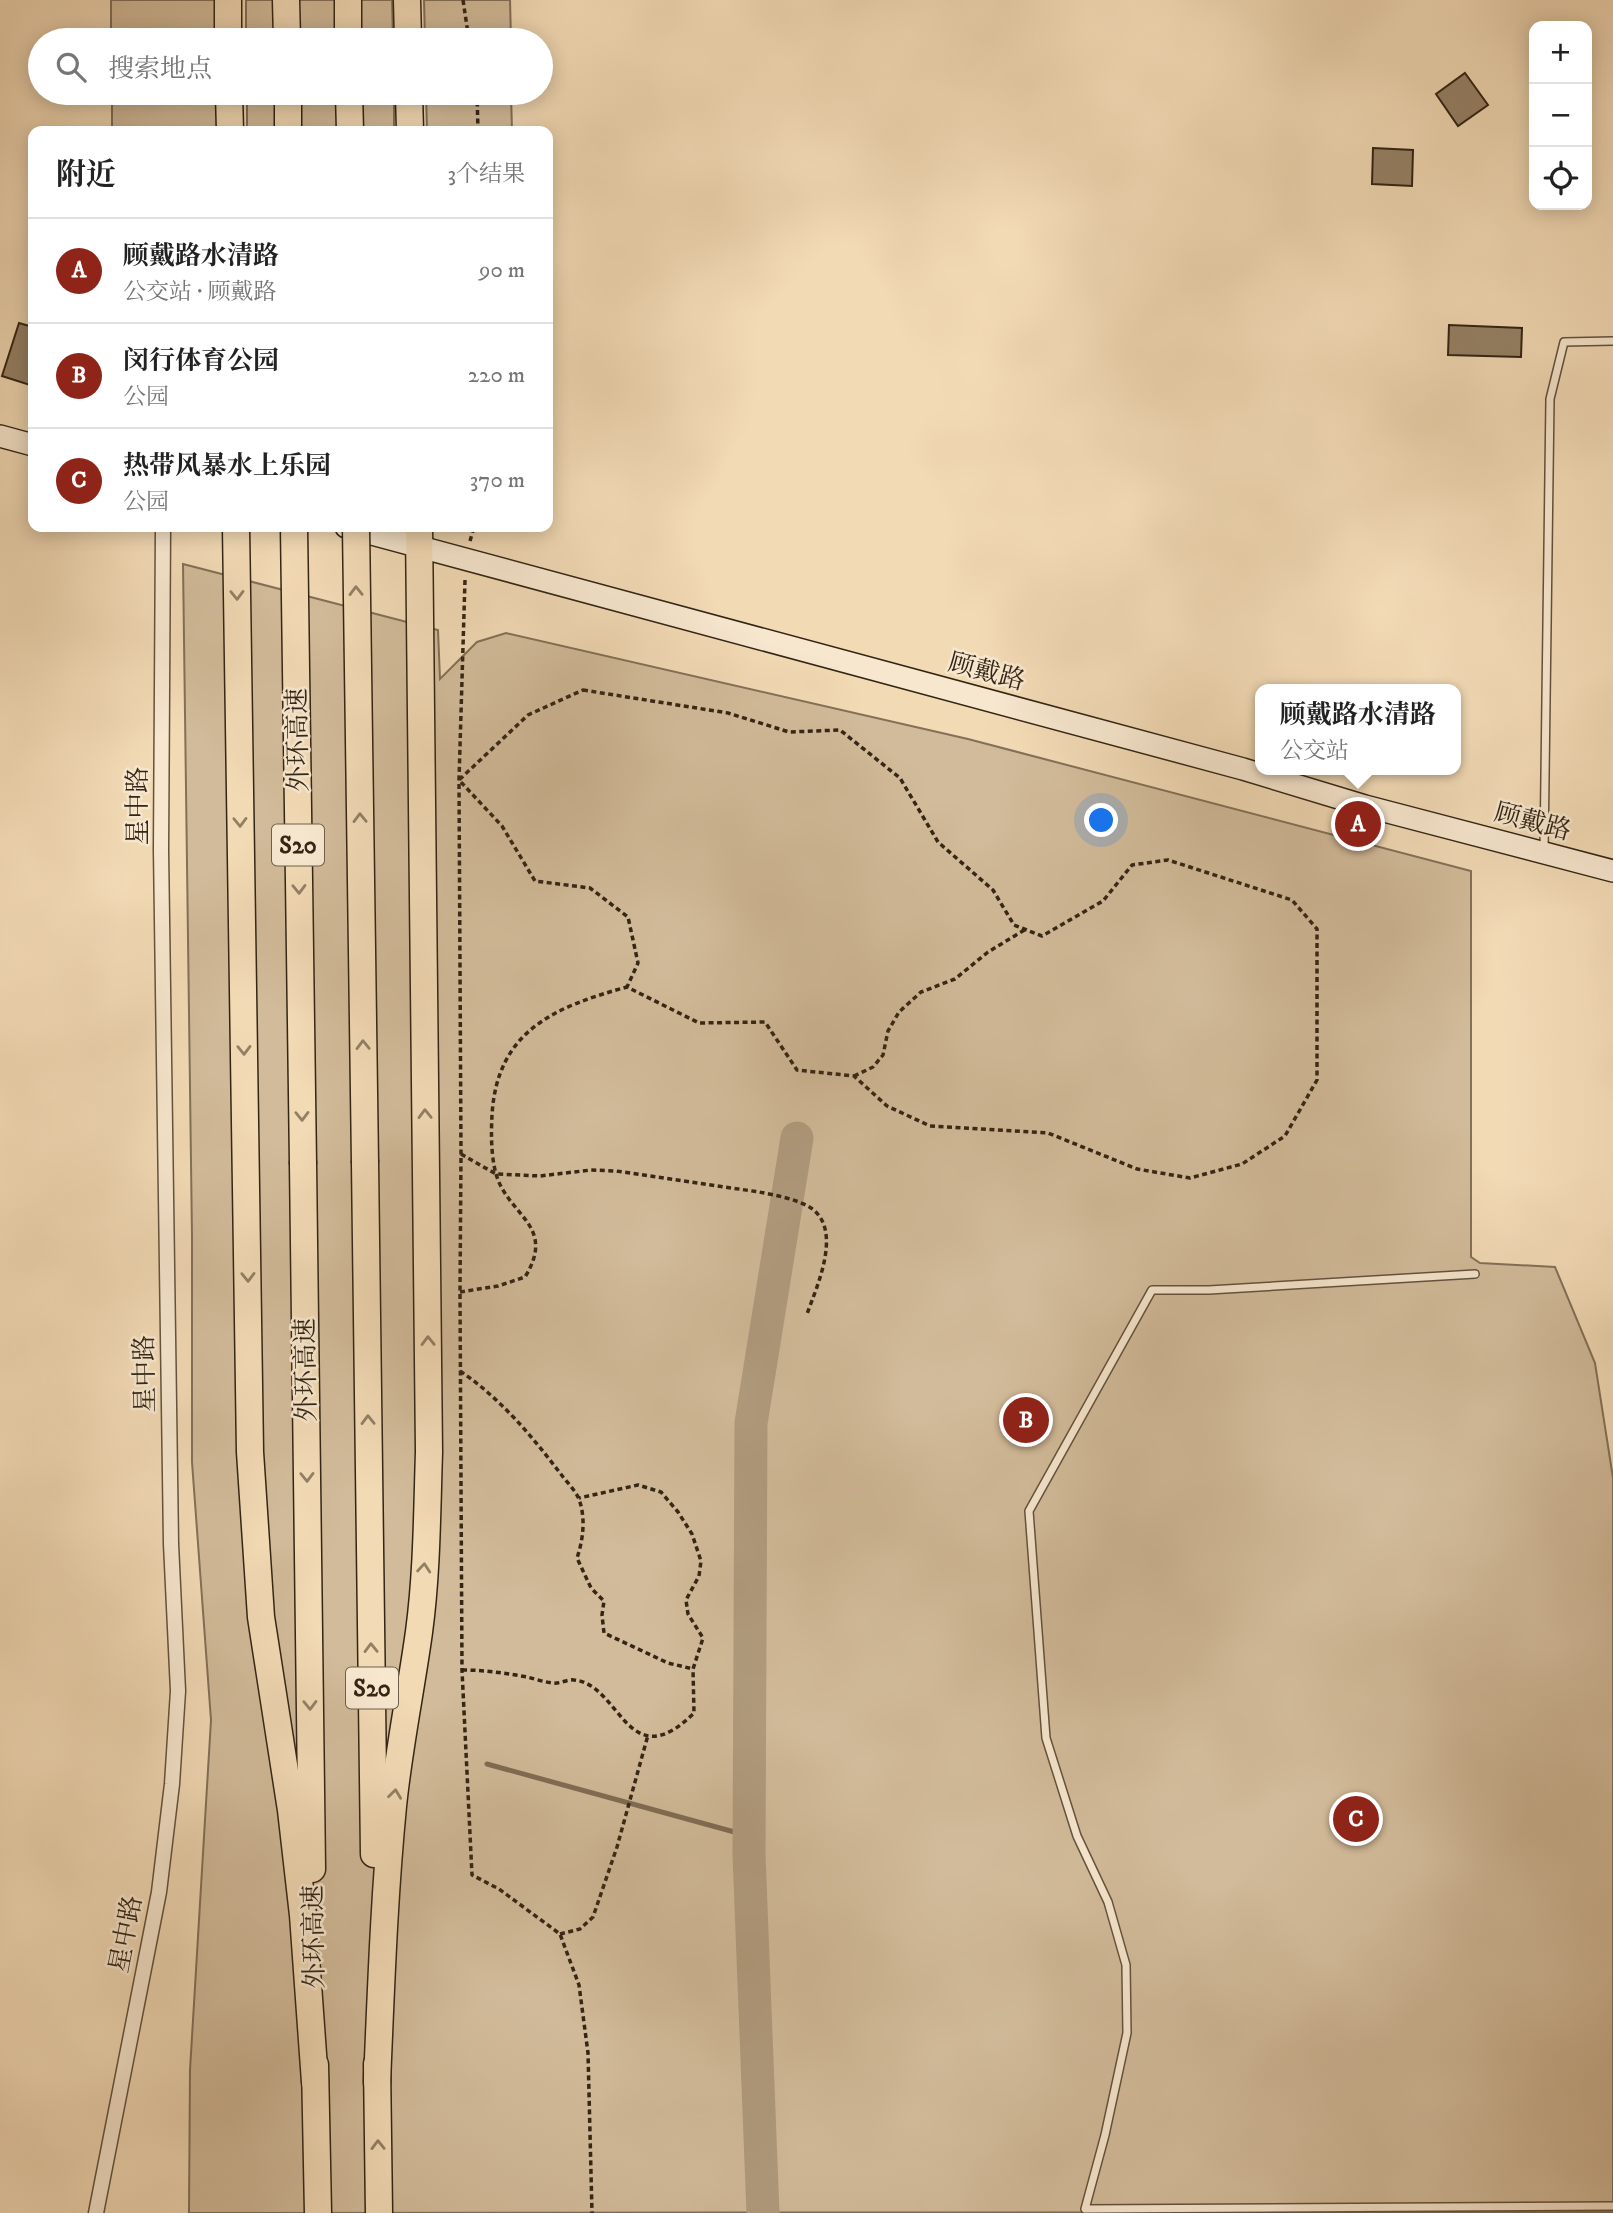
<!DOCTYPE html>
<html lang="zh">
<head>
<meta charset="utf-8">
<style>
	:root { --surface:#fff; --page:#f6f6f6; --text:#222; --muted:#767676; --line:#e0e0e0; --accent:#8f2418 }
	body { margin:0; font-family:"IM FELL DW Pica","Noto Serif SC",serif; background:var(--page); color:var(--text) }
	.controls { position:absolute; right:21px; top:21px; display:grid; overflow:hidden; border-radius:14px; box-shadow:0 4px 18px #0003 }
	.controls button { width:63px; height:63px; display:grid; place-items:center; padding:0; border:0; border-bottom:2px solid var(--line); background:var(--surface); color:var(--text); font:35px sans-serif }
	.you { position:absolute; left:1102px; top:821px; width:24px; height:24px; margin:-18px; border:5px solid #fff; border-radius:50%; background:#1a73e8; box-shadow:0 0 0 10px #1a73e833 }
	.badge { display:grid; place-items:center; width:46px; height:46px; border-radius:50%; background:var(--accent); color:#fff; font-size:23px; font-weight:700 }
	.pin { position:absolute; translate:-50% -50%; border:4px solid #fff; box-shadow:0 2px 7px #0006 }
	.popup { position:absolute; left:1255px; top:684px; width:206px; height:91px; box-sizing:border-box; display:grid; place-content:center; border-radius:14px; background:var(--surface); filter:drop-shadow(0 2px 5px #0005); font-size:23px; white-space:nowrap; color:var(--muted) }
	.popup b { font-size:26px; color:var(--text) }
	.popup::after { content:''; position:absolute; left:50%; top:100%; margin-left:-14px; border:14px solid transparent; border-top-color:var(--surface) }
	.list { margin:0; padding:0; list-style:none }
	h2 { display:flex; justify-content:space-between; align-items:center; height:91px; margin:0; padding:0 28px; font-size:30px }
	h2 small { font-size:23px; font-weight:400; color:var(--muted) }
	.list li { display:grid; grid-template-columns:46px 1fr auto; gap:21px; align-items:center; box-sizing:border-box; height:105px; padding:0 28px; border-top:2px solid var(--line) }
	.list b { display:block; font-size:26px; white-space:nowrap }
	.list p { margin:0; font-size:23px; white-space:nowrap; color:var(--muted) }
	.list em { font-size:23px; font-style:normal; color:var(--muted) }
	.icon { flex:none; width:38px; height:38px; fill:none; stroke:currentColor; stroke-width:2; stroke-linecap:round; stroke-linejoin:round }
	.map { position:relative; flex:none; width:1613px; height:2213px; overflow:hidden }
	.search { position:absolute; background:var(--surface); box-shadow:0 4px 18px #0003; left:28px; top:28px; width:525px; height:77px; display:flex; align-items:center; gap:18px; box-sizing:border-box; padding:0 24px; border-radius:38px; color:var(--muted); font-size:26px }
	.panel { position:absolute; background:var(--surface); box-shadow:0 4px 18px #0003; left:28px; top:126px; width:525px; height:406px; border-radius:14px }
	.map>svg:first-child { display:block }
	.green { fill:#d2bb9a; stroke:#827058; stroke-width:2 }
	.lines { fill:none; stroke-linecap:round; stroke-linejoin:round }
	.stream { stroke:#7f6c55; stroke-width:5 }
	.river { stroke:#b19c7f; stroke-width:33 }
	.building { fill:#968368; stroke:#332515; stroke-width:2 }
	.service-casing { stroke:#63523d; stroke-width:10 }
	.minor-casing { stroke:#63523d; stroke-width:17 }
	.secondary-casing { stroke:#332515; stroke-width:24 }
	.motorway-casing { stroke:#332515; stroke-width:29 }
	.path { stroke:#332515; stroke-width:3.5; stroke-dasharray:5 3.5; stroke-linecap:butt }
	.service { stroke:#f7e7cf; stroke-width:7 }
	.minor { stroke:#f7e7cf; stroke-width:14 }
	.secondary { stroke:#f7e7cf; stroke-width:21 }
	.motorway { stroke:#f2dab5; stroke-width:26 }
	.motorway-bridge-casing { stroke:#332515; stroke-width:29; stroke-linecap:butt }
	.motorway-bridge { stroke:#f2dab5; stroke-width:26 }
	.oneway { stroke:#928065 }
	.labels { text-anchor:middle; stroke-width:5; stroke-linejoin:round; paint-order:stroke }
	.shield { fill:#f7e7cf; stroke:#6e5f4d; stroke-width:2 }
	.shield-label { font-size:24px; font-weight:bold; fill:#332515 }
	.street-label { font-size:26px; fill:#332515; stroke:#f7e7cf }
</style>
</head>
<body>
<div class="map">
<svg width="1613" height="2213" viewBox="0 0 1613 2213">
	<rect width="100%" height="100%" fill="#f2dab5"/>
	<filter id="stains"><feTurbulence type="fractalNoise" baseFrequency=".00286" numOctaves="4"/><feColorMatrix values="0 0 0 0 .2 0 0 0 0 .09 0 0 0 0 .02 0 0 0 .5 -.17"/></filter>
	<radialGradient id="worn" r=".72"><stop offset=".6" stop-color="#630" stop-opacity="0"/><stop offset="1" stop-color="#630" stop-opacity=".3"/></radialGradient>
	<g class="green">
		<rect x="111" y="0" width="105" height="40"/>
		<path d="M246,0H392L393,40H246Z"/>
		<path d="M424,0H510L511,40H425Z"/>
		<rect x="112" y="93" width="105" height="38"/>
		<rect x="247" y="93" width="147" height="38"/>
		<path d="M426,93H511L512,131H427Z"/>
		<path d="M183,564L438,630L440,679L477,642L506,633L968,739L1471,871V1257L1480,1263L1555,1267L1595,1363L1613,1478V2212L189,2213L190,2070L211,1720L192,1462V1237Z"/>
	</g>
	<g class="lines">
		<path class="stream" d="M487,1764L749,1836"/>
		<path class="river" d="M763,2213L749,1855L751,1423L797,1138"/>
	</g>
	<g class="building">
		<path d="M1465,73L1488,105L1458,126L1436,94Z"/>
		<path d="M1373,148L1413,150L1412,186L1372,184Z"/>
		<path d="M19,323L33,327V386L2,376Z"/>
		<path d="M1449,325L1522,328L1521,357L1448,355Z"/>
	</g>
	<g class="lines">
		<defs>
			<g id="service">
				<path d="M1544,851L1550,399L1564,342L1613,341"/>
				<path d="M1475,1274L1209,1290H1152L1029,1511L1046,1738L1077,1836L1108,1902L1126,1965L1127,2033L1105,2135L1085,2209L1613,2206"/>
			</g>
			<path id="minor" d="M96,2213L159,1892L172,1784L178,1691L171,1544L161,850L163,527"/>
			<g id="secondary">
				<path d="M0,436L33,445"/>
				<path d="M346,527L1243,769L1365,806L1613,871"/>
			</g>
			<g id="motorway">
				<path d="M228,0V40"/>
				<path d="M286,0L287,40"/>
				<path d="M348,0V40"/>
				<path d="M407,0L408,40"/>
				<path d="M229,93L230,131"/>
				<path d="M288,93V131"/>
				<path d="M349,93L350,131"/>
				<path d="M409,93L410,131"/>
				<path d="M236,527L250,1452L261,1617L291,1810L303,1915L315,2082"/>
				<path d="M365,1163L374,1854"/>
				<path d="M303,1164L312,1869"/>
				<path d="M377,2064L379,2213"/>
				<path d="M315,2065L318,2213"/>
				<path d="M377,2082C381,1990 384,1898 393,1806C399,1747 411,1690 419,1632C427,1573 427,1512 429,1452L419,527"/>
			</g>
		</defs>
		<use href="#service" class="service-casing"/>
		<use href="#minor" class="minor-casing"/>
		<use href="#secondary" class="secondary-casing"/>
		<use href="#motorway" class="motorway-casing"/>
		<g class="path">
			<path d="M463,0L469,40"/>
			<path d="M477,93L478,131"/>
			<path d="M470,541L474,527"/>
			<path d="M465,580L459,780L461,1154L460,1292L462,1670L472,1875L499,1889L560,1934L579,1985L588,2053L592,2213"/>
			<path d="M583,690L728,713L789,732L840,730L900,778L938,842L993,890L1014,925L1042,936L1103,901L1132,865L1168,860L1292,900L1317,929V1080L1285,1136L1242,1164L1190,1178L1137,1169L1048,1133L930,1126L887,1106L854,1076L797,1070L765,1022L699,1023L627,987L638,963L628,917L590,888L535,881L502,826L459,780L528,715Z"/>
			<path d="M854,1076L873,1067L883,1055L888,1031L899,1012L921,992L955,979L988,952L1026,929"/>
			<path d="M461,1154L496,1174L540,1176L591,1170L616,1171L759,1192C775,1195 797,1199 811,1208C843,1230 817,1286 807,1314"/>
			<path d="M460,1292L498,1286L525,1277C557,1225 508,1216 496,1174C491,1156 491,1133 492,1115C497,1031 554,1007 627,987"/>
			<path d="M460,1371C500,1398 531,1435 560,1473C566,1481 575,1490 579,1499C586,1519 583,1540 577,1558L591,1588L604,1601L602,1615L604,1633L668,1663L693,1669"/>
			<path d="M462,1670C484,1670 505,1673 527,1677C535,1679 544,1682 553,1683C560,1684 567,1679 574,1680C621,1684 627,1779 694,1713L693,1669L703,1638L688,1614L686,1600L699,1576L701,1561L692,1534L678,1512L661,1492L638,1485L579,1498"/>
			<path d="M560,1934L580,1929L593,1917L617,1847L648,1735"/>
		</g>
		<use href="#service" class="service"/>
		<use href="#minor" class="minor"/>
		<use href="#secondary" class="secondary"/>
		<use href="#motorway" class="motorway"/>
		<defs>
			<g id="motorway-bridge">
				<path d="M294,527L303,1164"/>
				<path d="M356,527L365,1163"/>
			</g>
		</defs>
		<use href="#motorway-bridge" class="motorway-bridge-casing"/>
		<use href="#motorway-bridge" class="motorway-bridge"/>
	</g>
	<defs><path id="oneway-chevron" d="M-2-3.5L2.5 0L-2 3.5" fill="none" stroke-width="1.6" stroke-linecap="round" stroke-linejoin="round" transform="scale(1.75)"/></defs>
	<g class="oneway">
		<use href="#oneway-chevron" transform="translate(356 591) rotate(-91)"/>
		<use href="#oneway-chevron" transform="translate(237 595) rotate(89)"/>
		<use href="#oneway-chevron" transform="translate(360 818) rotate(-91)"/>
		<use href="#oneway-chevron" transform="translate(240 822) rotate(89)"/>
		<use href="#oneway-chevron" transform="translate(299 889) rotate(89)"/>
		<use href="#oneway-chevron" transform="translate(363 1045) rotate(-91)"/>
		<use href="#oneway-chevron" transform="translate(244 1050) rotate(89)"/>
		<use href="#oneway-chevron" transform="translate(425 1114) rotate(-91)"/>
		<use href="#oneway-chevron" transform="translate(302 1116) rotate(89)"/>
		<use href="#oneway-chevron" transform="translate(248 1277) rotate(89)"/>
		<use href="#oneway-chevron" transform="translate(428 1341) rotate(-91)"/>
		<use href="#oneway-chevron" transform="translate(368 1420) rotate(-91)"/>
		<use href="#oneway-chevron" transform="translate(307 1477) rotate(89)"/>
		<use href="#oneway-chevron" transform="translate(424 1568) rotate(-85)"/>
		<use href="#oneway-chevron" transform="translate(371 1648) rotate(-91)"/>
		<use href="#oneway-chevron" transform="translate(310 1705) rotate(89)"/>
		<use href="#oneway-chevron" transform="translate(395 1794) rotate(-83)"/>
		<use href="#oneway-chevron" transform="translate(378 2145) rotate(-91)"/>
	</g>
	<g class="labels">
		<g class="shield">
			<rect x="272" y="824.5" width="52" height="41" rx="5"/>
			<rect x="346" y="1667.5" width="52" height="41" rx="5"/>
		</g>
		<g class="shield-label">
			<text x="298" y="853">S20</text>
			<text x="372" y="1696">S20</text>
		</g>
		<g class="street-label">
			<text transform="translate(987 671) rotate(15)" y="9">顾戴路</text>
			<text transform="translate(297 740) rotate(-91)" y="9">外环高速</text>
			<text transform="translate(137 806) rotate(-90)" y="9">星中路</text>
			<text transform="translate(1533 821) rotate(15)" y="9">顾戴路</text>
			<text transform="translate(305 1370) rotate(-91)" y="9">外环高速</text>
			<text transform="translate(144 1374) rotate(-91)" y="9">星中路</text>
			<text transform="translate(125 1934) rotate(-79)" y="9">星中路</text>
			<text transform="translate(313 1937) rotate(-91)" y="9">外环高速</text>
		</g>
	</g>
	<rect width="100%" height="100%" filter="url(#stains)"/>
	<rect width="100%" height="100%" fill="url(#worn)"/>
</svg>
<div class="controls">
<button>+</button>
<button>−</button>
<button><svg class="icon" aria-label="locate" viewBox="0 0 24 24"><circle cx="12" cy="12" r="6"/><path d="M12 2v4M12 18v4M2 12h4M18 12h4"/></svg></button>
</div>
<div class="you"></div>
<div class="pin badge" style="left:1358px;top:824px">A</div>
<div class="popup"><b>顾戴路水清路</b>公交站</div>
<div class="pin badge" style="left:1026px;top:1420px">B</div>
<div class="pin badge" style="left:1356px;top:1819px">C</div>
<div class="search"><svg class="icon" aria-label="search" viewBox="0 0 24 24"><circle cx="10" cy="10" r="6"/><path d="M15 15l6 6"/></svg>搜索地点</div>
<section class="panel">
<h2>附近<small>3个结果</small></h2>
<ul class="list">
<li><span class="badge">A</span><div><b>顾戴路水清路</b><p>公交站 · 顾戴路</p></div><em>90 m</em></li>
<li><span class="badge">B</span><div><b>闵行体育公园</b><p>公园</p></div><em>220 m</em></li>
<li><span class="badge">C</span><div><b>热带风暴水上乐园</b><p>公园</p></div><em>370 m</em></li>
</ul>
</section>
</div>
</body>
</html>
